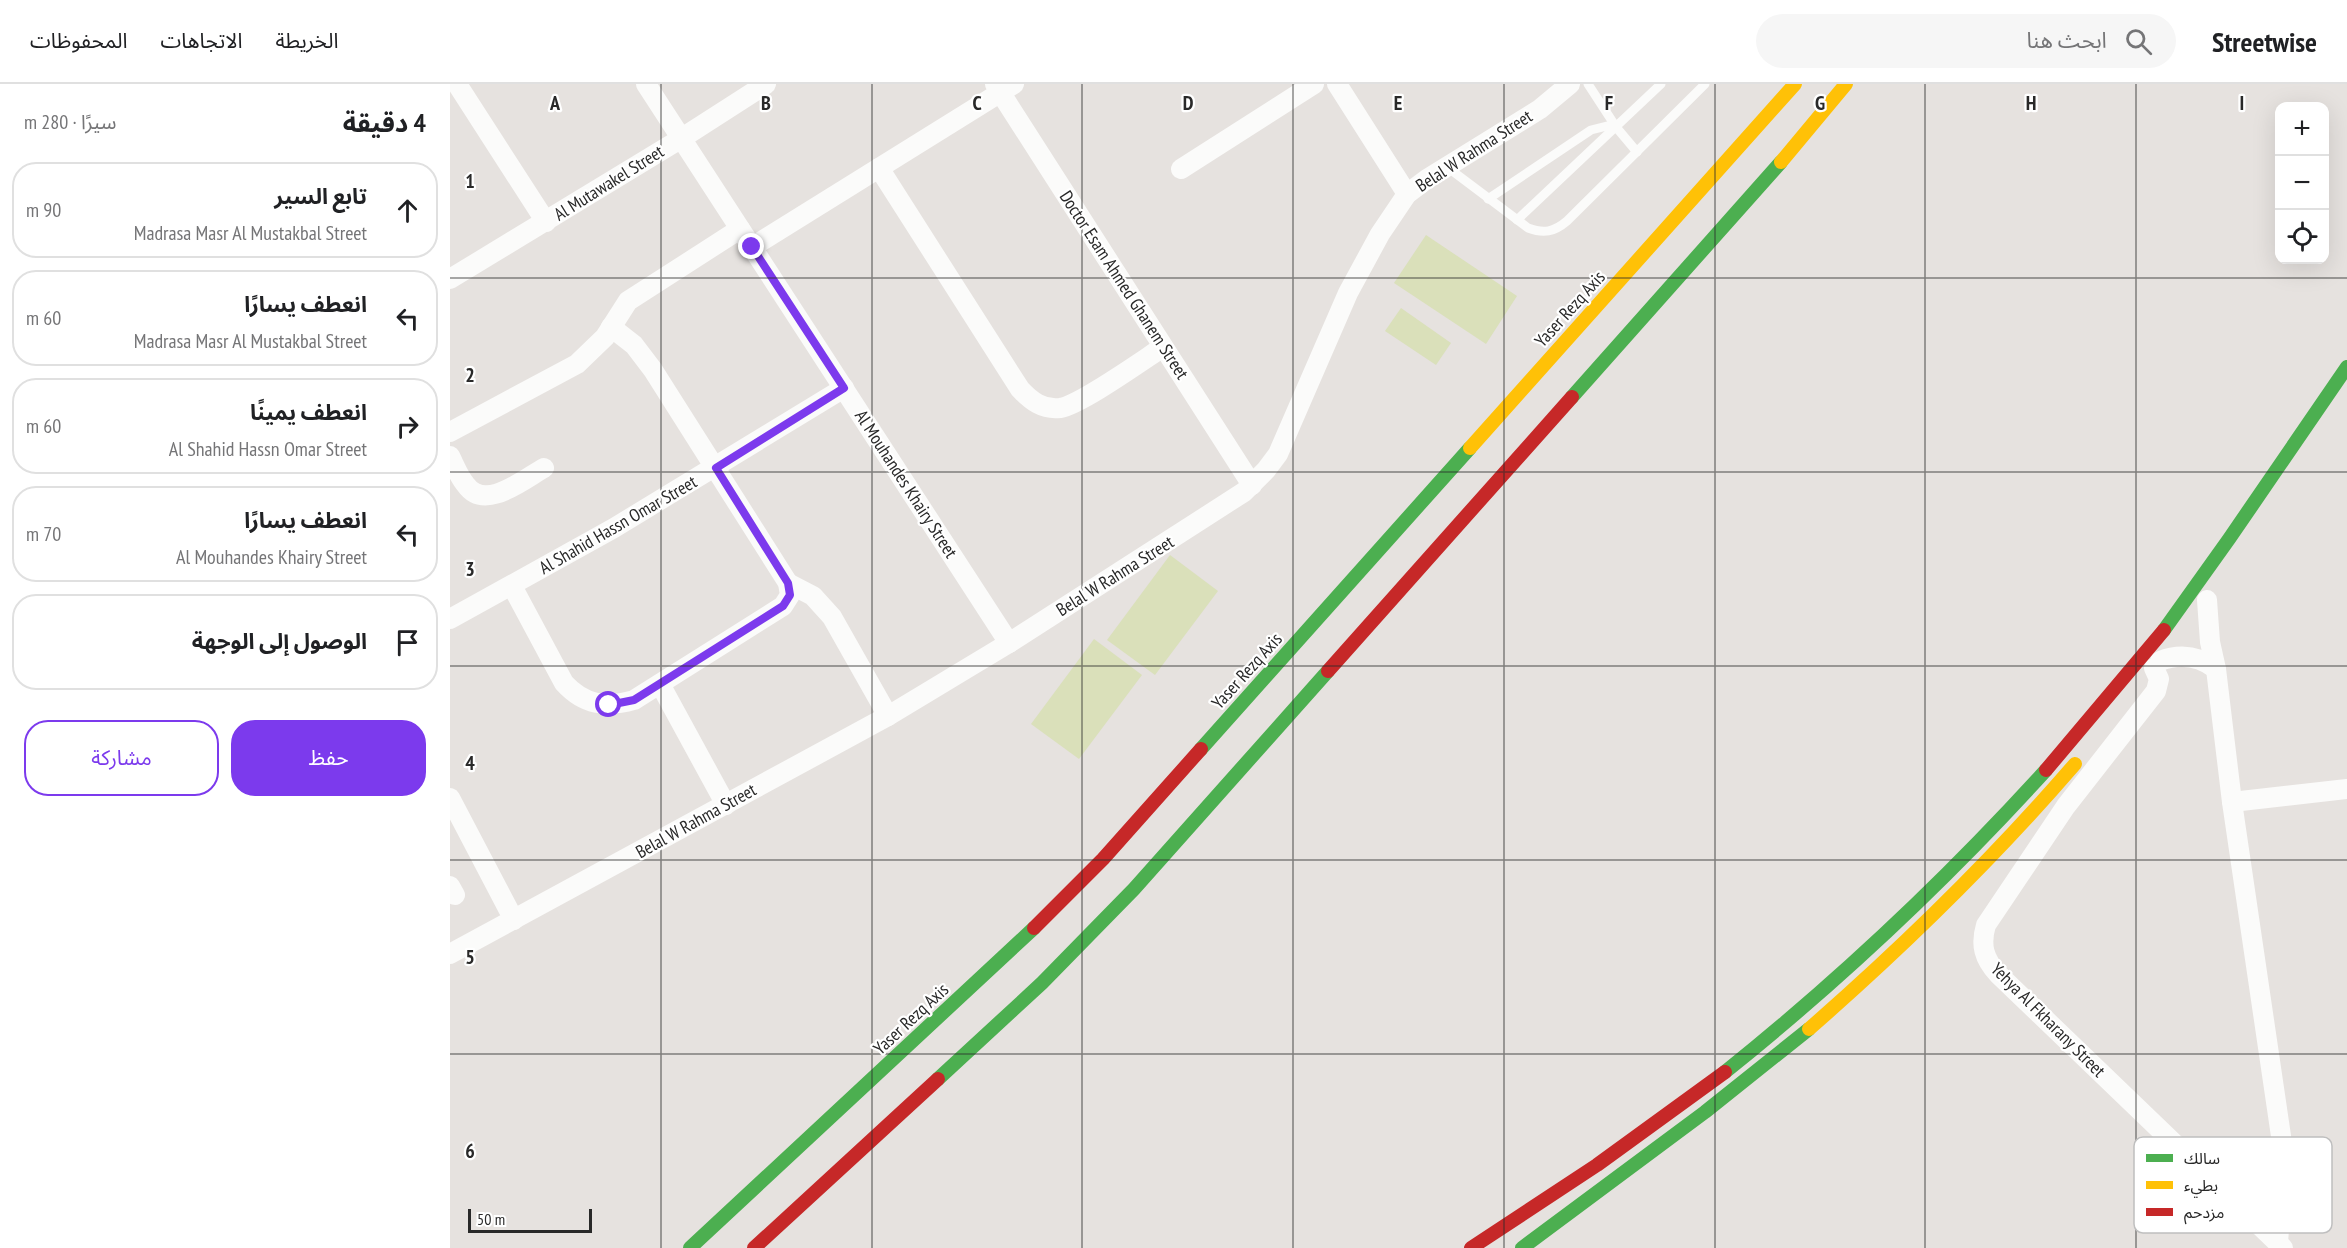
<!DOCTYPE html>
<html lang="ar">
<head>
<meta charset="utf-8">
<style>
	:root { --surface:#fff; --page:#f6f6f6; --text:#202124; --muted:#757577; --line:#e0e0e0; --accent:#7c3aed }
	body { margin:0; font-family:"PT Sans Narrow","Noto Sans Arabic",sans-serif; background:var(--page); color:var(--text); direction:rtl }
	.controls { position:absolute; right:18px; top:18px; display:grid; overflow:hidden; border-radius:12px; box-shadow:0 6px 24px #0002 }
	.controls button { width:54px; height:54px; display:grid; place-items:center; padding:0; border:0; border-bottom:2px solid var(--line); background:var(--surface); color:var(--text); font:30px sans-serif }
	.scale { position:absolute; left:18px; bottom:15px; width:124px; box-sizing:border-box; padding-left:6px; border:3px solid #292929; border-top:0; font-size:16px; line-height:21px; white-space:nowrap; color:#292929; -webkit-text-stroke:4px #fff; paint-order:stroke }
	.stop { position:absolute; width:18px; height:18px; margin:-14px; border:4px solid #7c3aed; border-radius:50%; background:#fff }
	.stop.end { background:#7c3aed; border-color:#fff; box-shadow:0 2px 6px #0008 }
	.list { margin:0; padding:0; list-style:none }
	h2 { display:flex; justify-content:space-between; align-items:center; height:78px; margin:0; padding:0 24px; font-size:26px }
	h2 small { font-size:20px; font-weight:400; color:var(--muted) }
	.list li { display:grid; grid-template-columns:39px 1fr auto; gap:18px; align-items:center; box-sizing:border-box; height:96px; margin:0 12px 12px; padding:0 12px; border:2px solid var(--line); border-radius:24px }
	.list b { display:block; font-size:22px; white-space:nowrap }
	.list p { margin:0; font-size:20px; white-space:nowrap; color:var(--muted) }
	.list em { font-size:20px; font-style:normal; color:var(--muted) }
	.actions { display:flex; gap:12px; padding:18px 24px }
	.actions a { flex:1; padding:14px 0; border:2px solid var(--accent); border-radius:24px; text-align:center; font-size:21px; color:var(--accent) }
	.actions .main { background:var(--accent); color:#fff }
	.icon { flex:none; width:33px; height:33px; fill:none; stroke:currentColor; stroke-width:2; stroke-linecap:round; stroke-linejoin:round }
	.map { position:relative; flex:none; width:1897px; height:1164px; overflow:hidden; direction:ltr }
	header { display:flex; align-items:center; gap:36px; box-sizing:border-box; height:84px; padding:0 30px; background:var(--surface); border-bottom:2px solid var(--line) }
	header strong { font-size:28px }
	nav { display:flex; gap:33px; margin-inline-start:auto; font-size:21px }
	.search { width:420px; height:54px; background:var(--page); display:flex; align-items:center; gap:15px; box-sizing:border-box; padding:0 21px; border-radius:33px; color:var(--muted); font-size:22px }
	main { display:flex }
	aside { flex:1; background:var(--surface) }
	.map>svg:first-child { display:block }
	.pitch { fill:#dae0ba }
	.lines { fill:none; stroke-linecap:round; stroke-linejoin:round }
	.lane { stroke:#fbfbfa; stroke-width:9 }
	.street { stroke:#fbfbfa; stroke-width:20 }
	.fast { stroke:#4caf50; stroke-width:14 }
	.slow { stroke:#ffc107; stroke-width:14 }
	.jam { stroke:#c62828; stroke-width:14 }
	.route { stroke:#7c3aed; stroke-width:8 }
	.grid { fill:none; stroke:#292929; stroke-width:1.5; stroke-opacity:0.55 }
	.labels { text-anchor:middle; stroke-width:4.5; stroke-linejoin:round; paint-order:stroke }
	.street-label { font-size:18px; fill:#292929; stroke:#fff }
	.key { fill:#fff; stroke:#bfbfbf; stroke-width:1.5 }
	.key-label { font-size:16px; fill:#292929 }
	.grid-label { font-size:20px; text-anchor:middle; font-weight:bold; fill:#292929; stroke:#fff; stroke-width:4.5; stroke-linejoin:round; paint-order:stroke }
</style>
</head>
<body>
<header>
<strong>Streetwise</strong>
<div class="search"><svg class="icon" aria-label="search" viewBox="0 0 24 24"><circle cx="10" cy="10" r="6"/><path d="M15 15l6 6"/></svg>ابحث هنا</div>
<nav><a>الخريطة</a><a>الاتجاهات</a><a>المحفوظات</a></nav>
</header>
<main>
<div class="map">
<svg width="1897" height="1164" viewBox="0 0 1897 1164">
	<rect width="100%" height="100%" fill="#e6e2df"/>
	<g class="pitch">
		<path d="M976,151L1067,212L1036,260L944,199Z"/>
		<path d="M951,224L1001,259L986,281L935,247Z"/>
		<path d="M720,471L768,507L705,591L657,556Z"/>
		<path d="M644,555L692,591L629,675L581,640Z"/>
	</g>
	<g class="lines">
		<g class="lane">
			<path d="M1138,0L1166,43L1187,68"/>
			<path d="M997,83L1078,144C1094,150 1104,148 1117,137L1255,0"/>
			<path d="M1038,115L1141,46L1157,42L1166,43"/>
			<path d="M1067,136L1211,0"/>
		</g>
		<g class="street">
			<path d="M7,0L96,138"/>
			<path d="M196,0L559,559"/>
			<path d="M545,0L802,401"/>
			<path d="M887,0L957,110"/>
			<path d="M429,84L570,305C581,317 593,326 610,324C630,321 693,276 713,263"/>
			<path d="M731,85L864,0"/>
			<path d="M302,163L564,0"/>
			<path d="M0,195L232,54L316,0"/>
			<path d="M0,348L127,280L155,253L178,217L290,145"/>
			<path d="M0,372C5,382 9,393 16,401C35,428 74,395 94,384"/>
			<path d="M338,499L363,512L382,533L438,632"/>
			<path d="M62,502L114,599C134,621 156,624 184,616L333,522L340,511L338,499L203,286L184,261L161,243"/>
			<path d="M1757,516L1760,558L1766,585L1782,718L1831,1052L1833,1088L1828,1159"/>
			<path d="M0,535L164,444L394,304"/>
			<path d="M1710,577C1731,569 1749,572 1766,585"/>
			<path d="M1704,584L1709,595L1706,607L1616,722L1536,841C1530,861 1534,875 1548,890L1833,1164"/>
			<path d="M210,600L276,721"/>
			<path d="M0,714L64,836"/>
			<path d="M1782,718L1897,705"/>
			<path d="M0,802L5,811"/>
			<path d="M0,870L438,632L559,559L794,408L816,386L828,370L898,209L930,150L957,110L977,95L1090,25L1120,0"/>
		</g>
		<g class="fast">
			<path d="M1122,313L1331,78"/>
			<path d="M1714,546L1779,455L1897,283"/>
			<path d="M751,665L1020,364"/>
			<path d="M1275,988C1391,895 1497,795 1596,686"/>
			<path d="M488,995L592,899L684,805L878,587"/>
			<path d="M240,1164L584,844"/>
			<path d="M1072,1164L1255,1028L1359,945"/>
		</g>
		<g class="slow">
			<path d="M1331,78L1396,0"/>
			<path d="M1020,364L1345,0"/>
			<path d="M1359,945C1454,862 1543,775 1625,680"/>
		</g>
		<g class="jam">
			<path d="M878,587L1122,313"/>
			<path d="M1596,686L1714,546"/>
			<path d="M584,844L653,775L751,665"/>
			<path d="M304,1164L488,995"/>
			<path d="M1021,1164L1147,1081L1275,988"/>
		</g>
	</g>
	<g class="lines">
		<path class="route" d="M159,621L184,616L333,522L340,511L338,499L266,384L394,304L302,163"/>
	</g>
	<path class="grid" d="M211,0V1164M422,0V1164M632,0V1164M843,0V1164M1054,0V1164M1265,0V1164M1475,0V1164M1686,0V1164M0,194H1897M0,388H1897M0,582H1897M0,776H1897M0,970H1897"/>
	<g class="labels">
		<g class="street-label">
			<text transform="translate(1024 67) rotate(-33)" y="6">Belal W Rahma Street</text>
			<text transform="translate(159 99) rotate(-32)" y="6">Al Mutawakel Street</text>
			<text transform="translate(674 201) rotate(57)" y="6">Doctor Esam Ahmed Ghanem Street</text>
			<text transform="translate(1120 225) rotate(-48)" y="6">Yaser Rezq Axis</text>
			<text transform="translate(456 400) rotate(57)" y="6">Al Mouhandes Khairy Street</text>
			<text transform="translate(168 441) rotate(-30)" y="6">Al Shahid Hassn Omar Street</text>
			<text transform="translate(665 492) rotate(-32)" y="6">Belal W Rahma Street</text>
			<text transform="translate(797 587) rotate(-48)" y="6">Yaser Rezq Axis</text>
			<text transform="translate(246 737) rotate(-29)" y="6">Belal W Rahma Street</text>
			<text transform="translate(461 935) rotate(-43)" y="6">Yaser Rezq Axis</text>
			<text transform="translate(1598 936) rotate(45)" y="6">Yehya Al Fkharany Street</text>
		</g>
	</g>
	<rect x="1684" y="1053" width="198" height="96" rx="9" class="key"/>
	<rect x="1696" y="1070" width="27" height="8" fill="#4caf50"/>
	<rect x="1696" y="1097" width="27" height="8" fill="#ffc107"/>
	<rect x="1696" y="1124" width="27" height="8" fill="#c62828"/>
	<g class="key-label">
		<text x="1734" y="1080">سالك</text>
		<text x="1734" y="1107">بطيء</text>
		<text x="1734" y="1134">مزدحم</text>
	</g>
	<g class="grid-label">
		<text x="105" y="26">A</text>
		<text x="316" y="26">B</text>
		<text x="527" y="26">C</text>
		<text x="738" y="26">D</text>
		<text x="948" y="26">E</text>
		<text x="1159" y="26">F</text>
		<text x="1370" y="26">G</text>
		<text x="1581" y="26">H</text>
		<text x="1792" y="26">I</text>
		<text x="20" y="104">1</text>
		<text x="20" y="298">2</text>
		<text x="20" y="492">3</text>
		<text x="20" y="686">4</text>
		<text x="20" y="880">5</text>
		<text x="20" y="1074">6</text>
	</g>
</svg>
<div class="controls">
<button>+</button>
<button>−</button>
<button><svg class="icon" aria-label="locate" viewBox="0 0 24 24"><circle cx="12" cy="12" r="6"/><path d="M12 2v4M12 18v4M2 12h4M18 12h4"/></svg></button>
</div>
<div class="scale">50 m</div>
<div class="stop" style="left:159px;top:621px"></div>
<div class="stop end" style="left:302px;top:163px"></div>
</div>
<aside>
<h2>4 دقيقة<small>سيرًا · 280 m</small></h2>
<ul class="list">
<li><svg class="icon" aria-label="ahead" viewBox="0 0 24 24"><path d="M12 20V5M6 11l6-6 6 6"/></svg><div><b>تابع السير</b><p>Madrasa Masr Al Mustakbal Street</p></div><em>90 m</em></li>
<li><svg class="icon" aria-label="left" viewBox="0 0 24 24"><path d="M17 20v-9H6M10 6l-5 5 5 5"/></svg><div><b>انعطف يسارًا</b><p>Madrasa Masr Al Mustakbal Street</p></div><em>60 m</em></li>
<li><svg class="icon" aria-label="right" viewBox="0 0 24 24"><path d="M7 20v-9h11M14 6l5 5-5 5"/></svg><div><b>انعطف يمينًا</b><p>Al Shahid Hassn Omar Street</p></div><em>60 m</em></li>
<li><svg class="icon" aria-label="left" viewBox="0 0 24 24"><path d="M17 20v-9H6M10 6l-5 5 5 5"/></svg><div><b>انعطف يسارًا</b><p>Al Mouhandes Khairy Street</p></div><em>70 m</em></li>
<li><svg class="icon" aria-label="arrive" viewBox="0 0 24 24"><path d="M6 21V4h12l-3 4 3 4H6"/></svg><div><b>الوصول إلى الوجهة</b></div></li>
</ul>
<div class="actions"><a class="main">حفظ</a><a>مشاركة</a></div>
</aside>
</main>
</body>
</html>
